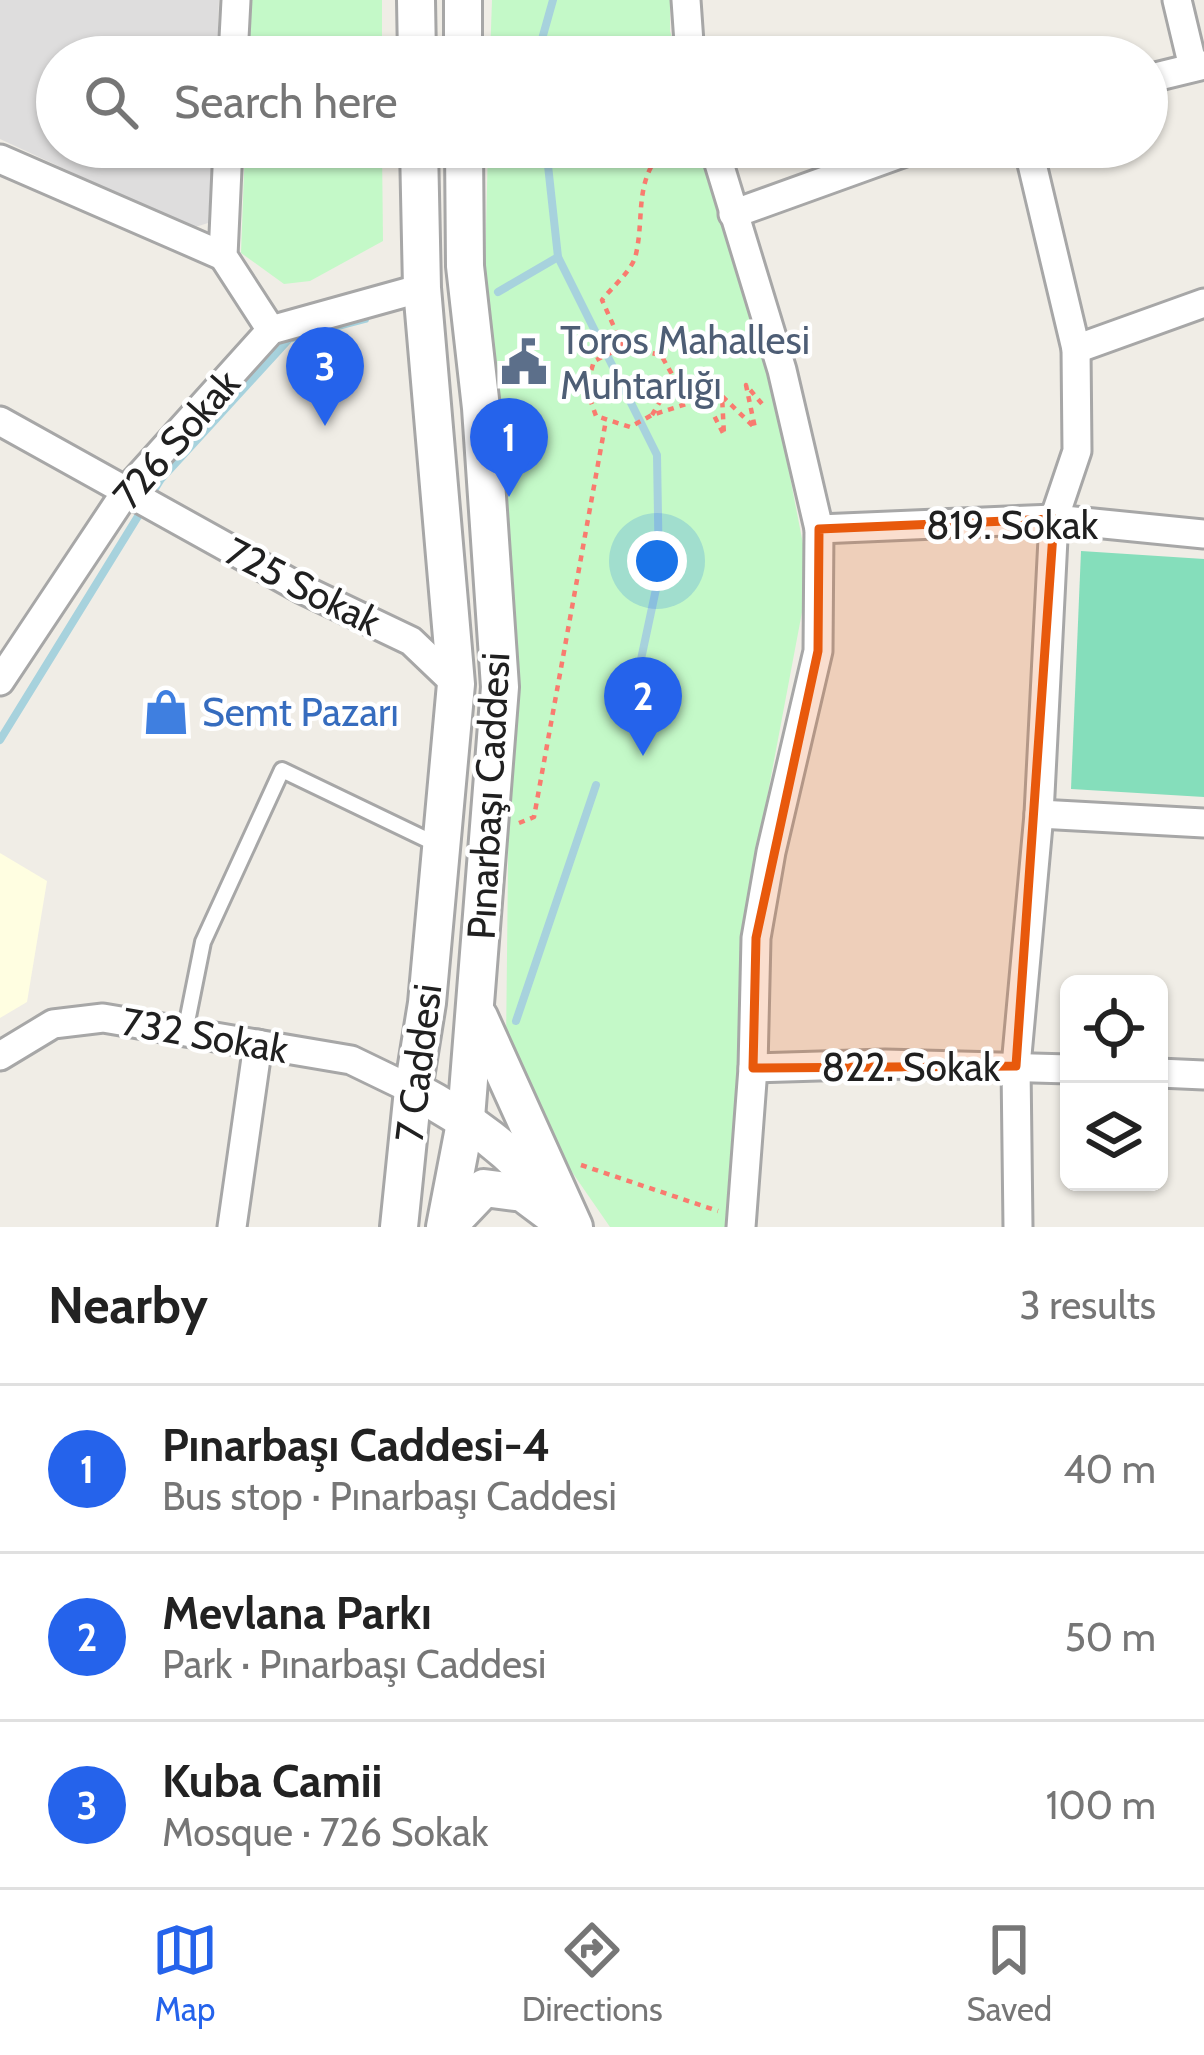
<!DOCTYPE html>
<html lang="en">
<head>
<meta charset="utf-8">
<style>
	:root { --surface:#fff; --page:#f6f6f6; --text:#222; --muted:#767676; --line:#e0e0e0; --accent:#2563eb }
	body { margin:0; font-family:Cabin,sans-serif; background:var(--page); color:var(--text) }
	.controls { position:absolute; right:36px; bottom:36px; display:grid; overflow:hidden; border-radius:18px; box-shadow:0 3px 9px #0004 }
	.controls button { width:108px; height:108px; display:grid; place-items:center; padding:0; border:0; border-bottom:3px solid var(--line); background:var(--surface); color:var(--text); font:60px sans-serif }
	.you { position:absolute; left:657px; top:561px; width:42px; height:42px; margin:-30px; border:9px solid #fff; border-radius:50%; background:#1a73e8; box-shadow:0 0 0 18px #1a73e833 }
	.badge { display:grid; place-items:center; width:78px; height:78px; border-radius:50%; background:var(--accent); color:#fff; font-size:39px; font-weight:700 }
	.pin { position:absolute; translate:-50% -99px; filter:drop-shadow(0 3px 6px #0008) }
	.pin::after { content:''; position:absolute; top:63px; width:42px; height:36px; background:inherit; clip-path:polygon(0 0,100% 0,50% 100%) }
	.list { margin:0; padding:0; list-style:none }
	h2 { display:flex; justify-content:space-between; align-items:center; height:156px; margin:0; padding:0 48px; font-size:51px }
	h2 small { font-size:39px; font-weight:400; color:var(--muted) }
	.list li { display:grid; grid-template-columns:78px 1fr auto; gap:36px; align-items:center; box-sizing:border-box; height:168px; padding:0 48px; border-top:3px solid var(--line) }
	.list b { display:block; font-size:45px; white-space:nowrap }
	.list p { margin:0; font-size:39px; white-space:nowrap; color:var(--muted) }
	.list em { font-size:39px; font-style:normal; color:var(--muted) }
	.icon { flex:none; width:66px; height:66px; fill:none; stroke:currentColor; stroke-width:2; stroke-linecap:round; stroke-linejoin:round }
	.map { position:relative; flex:none; width:1204px; height:1227px; overflow:hidden }
	.search { position:absolute; background:var(--surface); box-shadow:0 3px 9px #0004; left:36px; right:36px; top:36px; height:132px; display:flex; align-items:center; gap:30px; box-sizing:border-box; padding:0 42px; border-radius:66px; color:var(--muted); font-size:45px }
	.sheet { height:660px; background:var(--surface) }
	nav { display:flex; justify-content:space-around; align-items:center; box-sizing:border-box; height:168px; border-top:3px solid var(--line); background:var(--surface); font-size:33px; color:var(--muted) }
	nav a { display:grid; justify-items:center; gap:6px }
	nav .on { color:var(--accent) }
	.map>svg:first-child { display:block }
	.residential { fill:#dedddd }
	.education { fill:#fffee1 }
	.park { fill:#c4f9c8 }
	.pitch { fill:#85debb }
	.lines { fill:none; stroke-linecap:round; stroke-linejoin:round }
	.stream { stroke:#a7d2dd; stroke-width:8 }
	.service-casing { stroke:#a7a7a7; stroke-width:20 }
	.minor-casing { stroke:#a7a7a7; stroke-width:33 }
	.tertiary-casing { stroke:#a7a7a7; stroke-width:42 }
	.path { stroke:#f97b6f; stroke-width:4.5; stroke-dasharray:6 6; stroke-linecap:butt }
	.service { stroke:#fff; stroke-width:14 }
	.minor { stroke:#fff; stroke-width:27 }
	.tertiary { stroke:#fff; stroke-width:36 }
	.marked { fill:#e8590c; fill-opacity:0.2; stroke:#e8590c; stroke-width:9; stroke-linejoin:round }
	.labels { text-anchor:middle; stroke-width:9; stroke-linejoin:round; paint-order:stroke }
	.service-label { font-size:39px; fill:#4e5e75; stroke:#fff; text-anchor:start }
	.street-label { font-size:39px; fill:#202020; stroke:#fff }
	.shop-label { font-size:39px; fill:#366cbe; stroke:#fff; text-anchor:start }
</style>
</head>
<body>
<div class="map">
<svg width="1204" height="1227" viewBox="0 0 1204 1227">
	<rect width="100%" height="100%" fill="#f0ede6"/>
	<path class="residential" d="M0,0H219L217,57H57V147H213L208,223L192,228L0,139Z"/>
	<path class="education" d="M0,853L47,881L27,1002L0,1018Z"/>
	<g class="park">
		<path d="M251,0H382V57H249Z"/>
		<path d="M492,0H670V31L678,57H490Z"/>
		<path d="M245,147H382L383,241L310,281L284,284L241,253Z"/>
		<path d="M488,147H704L767,358L809,575L753,872L725,1227H610L563,1159L506,1045L510,686L500,417L485,270Z"/>
	</g>
	<path class="pitch" d="M1081,551L1204,559V797L1071,789Z"/>
	<g class="lines">
		<g class="stream">
			<path d="M542,57V39L553,0"/>
			<path d="M546,147L558,257L657,455L659,575L631,706"/>
			<path d="M498,292L558,257"/>
			<path d="M0,740L161,479L289,339L365,319"/>
			<path d="M516,1021L596,785"/>
		</g>
		<defs>
			<path id="service" d="M185,1032L203,942L282,770L436,844"/>
			<g id="minor">
				<path d="M686,0L690,57"/>
				<path d="M1177,0L1193,67"/>
				<path d="M233,57L236,0"/>
				<path d="M1147,79L1204,65"/>
				<path d="M228,147L223,256L271,330"/>
				<path d="M714,147L782,370L819,529L818,651L771,852L756,938L753,1068L741,1227"/>
				<path d="M0,159L223,256"/>
				<path d="M733,214L919,147"/>
				<path d="M1076,349L1204,303"/>
				<path d="M0,421L302,589L411,641L456,684"/>
				<path d="M819,529L1054,519L1204,534"/>
				<path d="M0,681L127,490L271,330L422,288"/>
				<path d="M1039,814L1204,823"/>
				<path d="M0,1056L53,1024L103,1018L351,1060L413,1090"/>
				<path d="M753,1068L885,1064L1069,1069"/>
				<path d="M1159,1073L1204,1075"/>
				<path d="M232,1227L258,1044"/>
				<path d="M1018,1227L1016,1066L1039,814L1054,519L1077,451L1076,349L1028,147"/>
			</g>
			<g id="tertiary">
				<path d="M416,0L417,57"/>
				<path d="M463,0V57"/>
				<path d="M479,1017L574,1227"/>
				<path d="M413,1090C466,1118 518,1153 552,1203"/>
				<path d="M399,1227L413,1090L427,1003L456,684L422,288L419,147"/>
				<path d="M445,1227L466,1118L500,687L481,408L465,266L464,147"/>
				<path d="M447,1227L484,1188L523,1193L551,1214"/>
			</g>
		</defs>
		<use href="#service" class="service-casing"/>
		<use href="#minor" class="minor-casing"/>
		<use href="#tertiary" class="tertiary-casing"/>
		<g class="path">
			<path d="M623,347L602,300C612,287 633,270 636,254C645,214 633,180 666,147"/>
			<path d="M652,415L674,378L661,355L623,347L594,361L586,388L596,416L630,427L652,415L705,398L724,435L722,396L755,428L746,385L763,405"/>
			<path d="M519,823L534,817L606,420"/>
			<path d="M581,1165L718,1211"/>
		</g>
		<use href="#service" class="service"/>
		<use href="#minor" class="minor"/>
		<use href="#tertiary" class="tertiary"/>
	</g>
	<path class="marked" d="M1054,519L1016,1066L753,1068L756,938L818,651L819,529Z"/>
	<defs>
		<symbol id="civic-bare" viewBox="-9 -9 18 18"><path d="M-.6-6.5H3V-4.5H.6V-3L4-1V1h2V6H-6V1h2V-1L-.6-3ZM-1.2 2.5V6h2.4V2.5Z" fill="#5c6f8a" stroke="#fff" stroke-width="2.5" paint-order="stroke"/></symbol>
		<symbol id="shop-bare" viewBox="-9 -9 18 18"><path d="M-5-2.5h2.3a2.7 3.5 0 0 1 5.4 0H5L5.5 6h-11ZM-1.5-2.5h3a1.5 2.3 0 0 0-3 0Z" fill="#3f7fe0" stroke="#fff" stroke-width="2.5" paint-order="stroke"/></symbol>
	</defs>
	<g fill-rule="evenodd">
		<use href="#civic-bare" x="491" y="329" width="66" height="66"/>
		<use href="#shop-bare" x="133" y="679" width="66" height="66"/>
	</g>
	<g class="labels">
		<g class="service-label">
			<text x="560" y="354">Toros Mahallesi<tspan x="560" dy="45">Muhtarlığı</tspan></text>
		</g>
		<g class="street-label">
			<text transform="translate(176 439) rotate(-49)" y="14">726 Sokak</text>
			<text x="1012" y="539">819. Sokak</text>
			<text transform="translate(303 586) rotate(27)" y="14">725 Sokak</text>
			<text transform="translate(488 796) rotate(-87)" y="14">Pınarbaşı Caddesi</text>
			<text transform="translate(205 1035) rotate(10)" y="14">732 Sokak</text>
			<text transform="translate(418 1063) rotate(-83)" y="14">7 Caddesi</text>
			<text x="911" y="1081">822. Sokak</text>
		</g>
		<g class="shop-label">
			<text x="202" y="726">Semt Pazarı</text>
		</g>
	</g>
</svg>
<div class="controls">
<button><svg class="icon" aria-label="locate" viewBox="0 0 24 24"><circle cx="12" cy="12" r="6"/><path d="M12 2v4M12 18v4M2 12h4M18 12h4"/></svg></button>
<button><svg class="icon" aria-label="layers" viewBox="0 0 24 24"><path d="M12 4l9 5-9 5-9-5zM3 14l9 5 9-5"/></svg></button>
</div>
<div class="you"></div>
<div class="pin badge" style="left:509px;top:497px">1</div>
<div class="pin badge" style="left:643px;top:756px">2</div>
<div class="pin badge" style="left:325px;top:426px">3</div>
<div class="search"><svg class="icon" aria-label="search" viewBox="0 0 24 24"><circle cx="10" cy="10" r="6"/><path d="M15 15l6 6"/></svg>Search here</div>
</div>
<section class="sheet">
<h2>Nearby<small>3 results</small></h2>
<ul class="list">
<li><span class="badge">1</span><div><b>Pınarbaşı Caddesi-4</b><p>Bus stop · Pınarbaşı Caddesi</p></div><em>40 m</em></li>
<li><span class="badge">2</span><div><b>Mevlana Parkı</b><p>Park · Pınarbaşı Caddesi</p></div><em>50 m</em></li>
<li><span class="badge">3</span><div><b>Kuba Camii</b><p>Mosque · 726 Sokak</p></div><em>100 m</em></li>
</ul>
</section>
<nav>
<a class="on"><svg class="icon" aria-label="map" viewBox="0 0 24 24"><path d="M3 6l6-2 6 2 6-2v14l-6 2-6-2-6 2zM9 4v14M15 6v14"/></svg>Map</a>
<a><svg class="icon" aria-label="directions" viewBox="0 0 24 24"><path d="M12 3l9 9-9 9-9-9zM9 14v-3h6M13 9l2 2-2 2"/></svg>Directions</a>
<a><svg class="icon" aria-label="saved" viewBox="0 0 24 24"><path d="M7 4h10v16l-5-4-5 4z"/></svg>Saved</a>
</nav>
</body>
</html>
